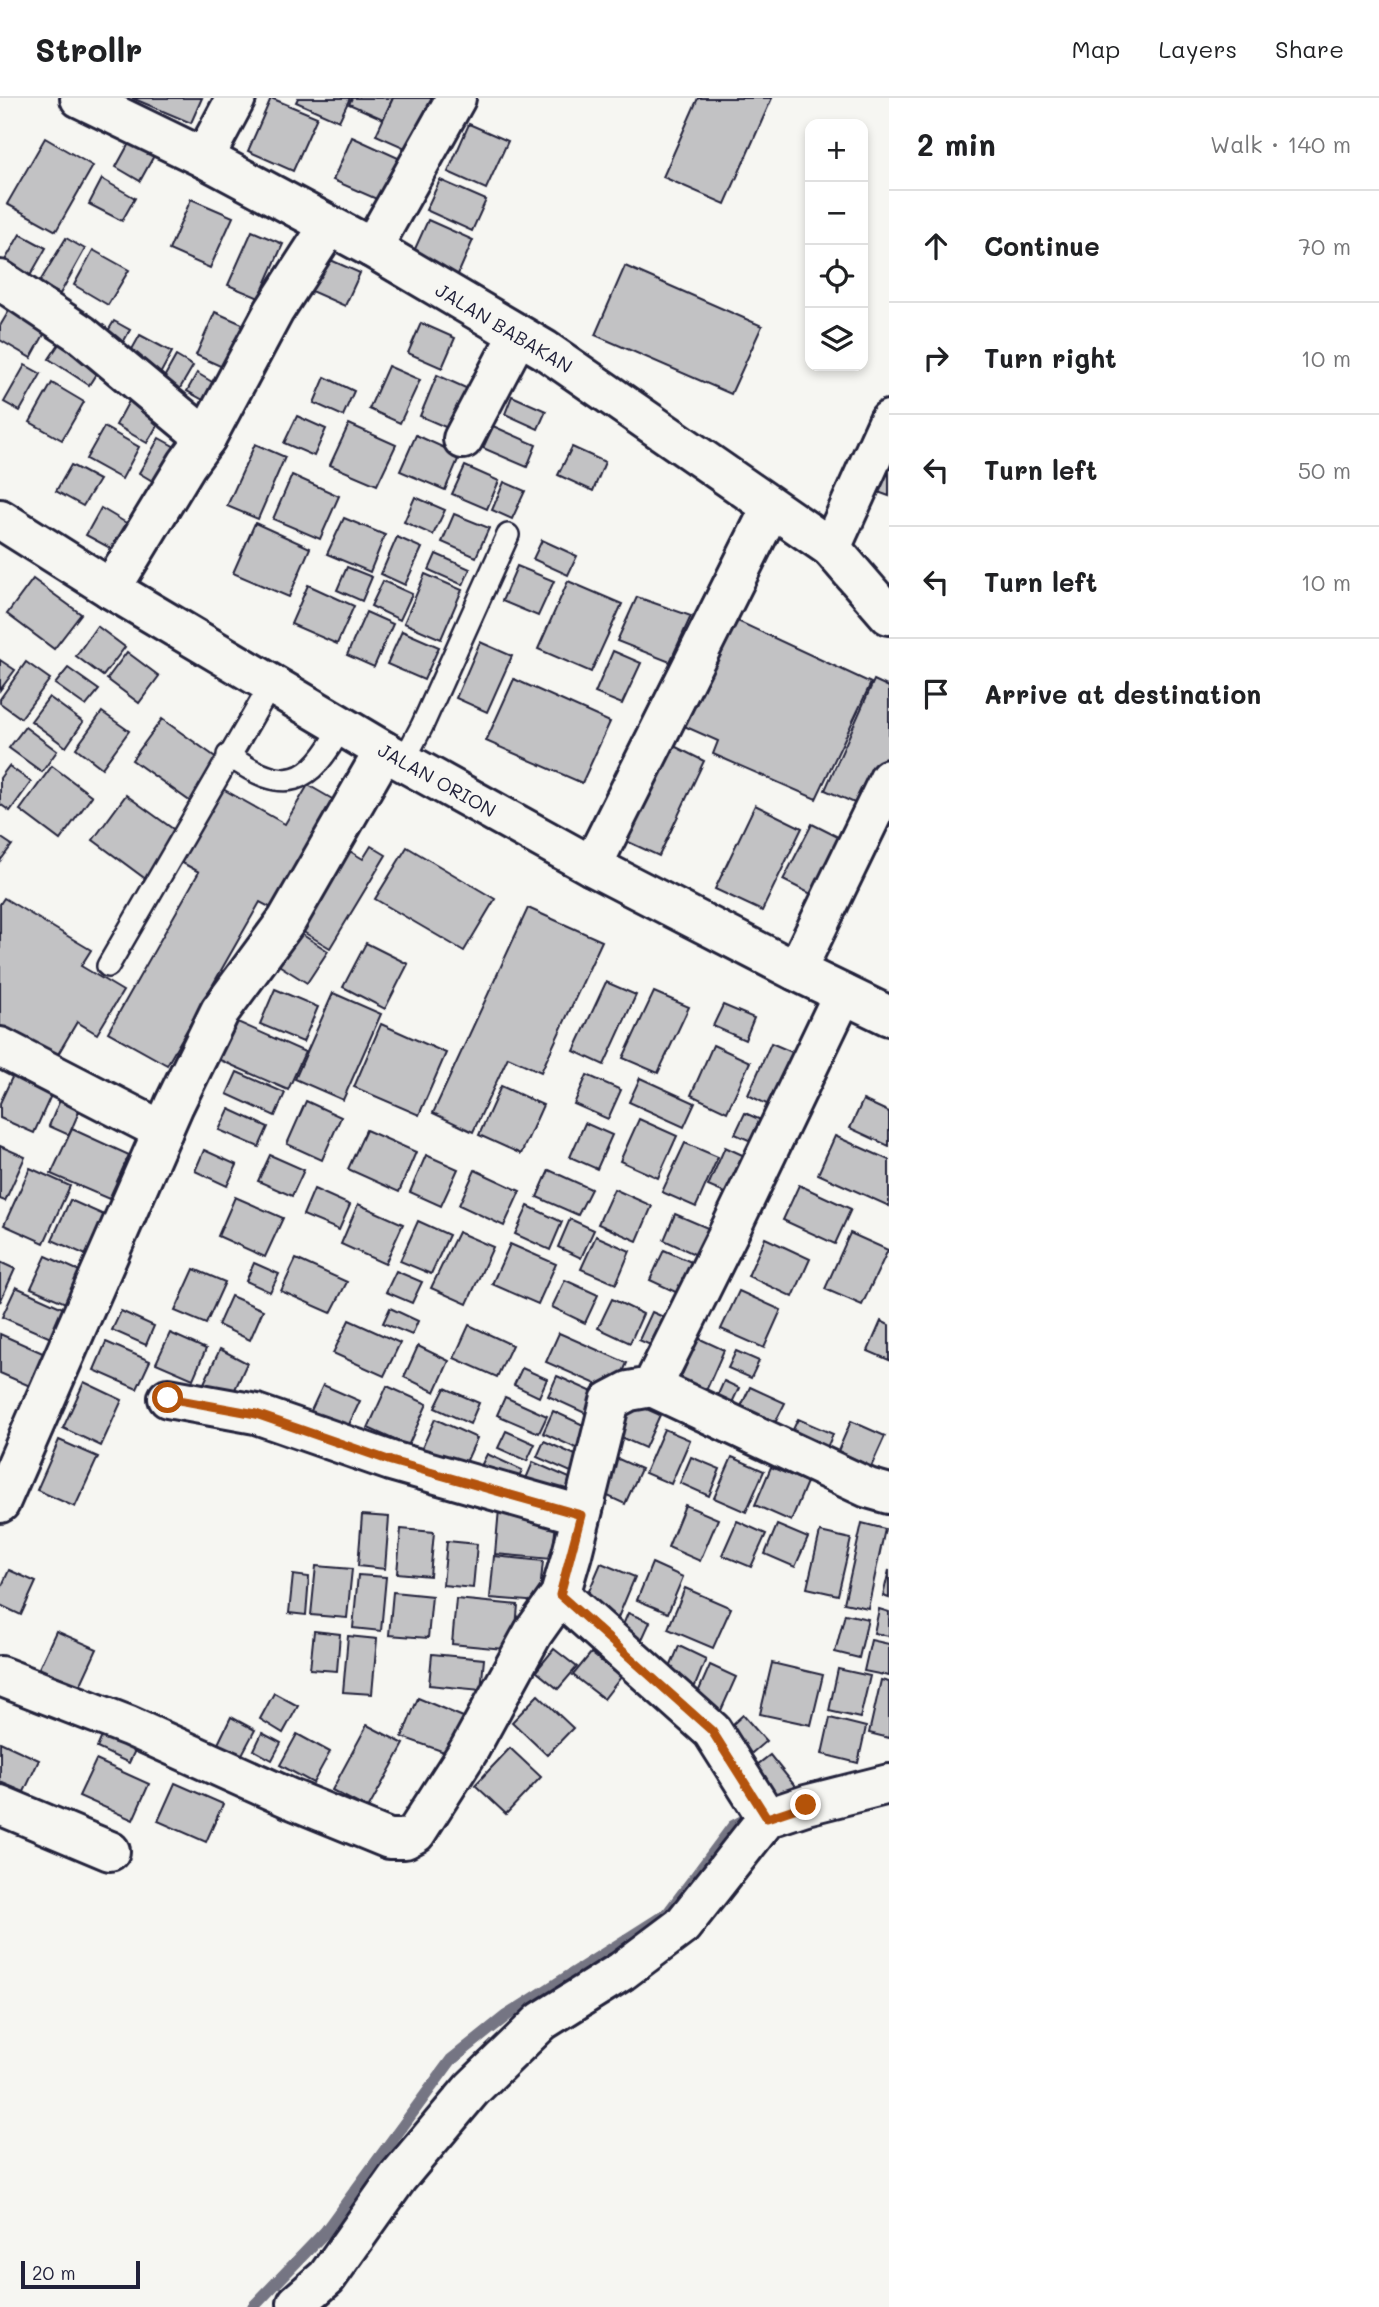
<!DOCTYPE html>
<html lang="en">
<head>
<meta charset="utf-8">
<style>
	:root { --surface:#fff; --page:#f6f6f6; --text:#202124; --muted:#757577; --line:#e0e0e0 }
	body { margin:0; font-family:Mali,sans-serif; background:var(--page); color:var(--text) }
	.controls { position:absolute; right:21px; top:21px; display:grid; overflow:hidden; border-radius:14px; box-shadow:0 4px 10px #0003 }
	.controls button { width:63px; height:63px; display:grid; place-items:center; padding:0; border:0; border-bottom:2px solid var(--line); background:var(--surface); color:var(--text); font:35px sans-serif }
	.scale { position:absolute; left:21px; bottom:18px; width:119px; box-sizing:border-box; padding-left:7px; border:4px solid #22223b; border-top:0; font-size:19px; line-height:24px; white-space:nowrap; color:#22223b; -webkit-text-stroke:5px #f6f6f2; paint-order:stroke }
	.stop { position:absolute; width:21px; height:21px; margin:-16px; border:5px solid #b45309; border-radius:50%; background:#fff }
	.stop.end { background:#b45309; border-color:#fff; box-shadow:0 2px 7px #0008 }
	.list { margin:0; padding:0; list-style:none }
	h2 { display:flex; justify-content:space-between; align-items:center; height:91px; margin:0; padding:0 28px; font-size:30px }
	h2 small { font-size:23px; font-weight:400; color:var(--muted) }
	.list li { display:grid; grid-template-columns:46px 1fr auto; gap:21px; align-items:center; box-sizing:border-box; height:112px; padding:0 28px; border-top:2px solid var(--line) }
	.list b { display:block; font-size:26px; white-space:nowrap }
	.list em { font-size:23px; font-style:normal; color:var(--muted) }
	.icon { flex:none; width:38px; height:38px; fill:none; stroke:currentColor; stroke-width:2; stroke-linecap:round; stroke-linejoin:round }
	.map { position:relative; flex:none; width:889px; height:2209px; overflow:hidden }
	header { display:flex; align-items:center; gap:42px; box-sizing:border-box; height:98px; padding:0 35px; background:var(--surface); border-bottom:2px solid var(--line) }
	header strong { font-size:33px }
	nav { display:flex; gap:38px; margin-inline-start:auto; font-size:24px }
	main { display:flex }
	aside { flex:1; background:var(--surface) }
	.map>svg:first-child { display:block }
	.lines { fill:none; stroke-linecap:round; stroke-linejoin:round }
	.stream { stroke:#757583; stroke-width:12 }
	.building { fill:#c2c2c4; stroke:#22223b; stroke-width:2 }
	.service-casing { stroke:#22223b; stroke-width:26 }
	.minor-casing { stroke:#22223b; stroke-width:44 }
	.trunk-casing { stroke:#22223b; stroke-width:44 }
	.service { stroke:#f6f6f2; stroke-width:21 }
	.minor { stroke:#f6f6f2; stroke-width:38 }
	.trunk { stroke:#f6f6f2; stroke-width:38 }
	.route { stroke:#b45309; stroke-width:9 }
	.labels { text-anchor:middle; stroke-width:6; stroke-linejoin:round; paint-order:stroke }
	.street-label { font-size:19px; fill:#22223b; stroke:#f6f6f2 }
</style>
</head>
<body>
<header>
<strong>Strollr</strong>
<nav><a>Map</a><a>Layers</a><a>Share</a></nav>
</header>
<main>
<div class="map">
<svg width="889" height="2209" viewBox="0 0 889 2209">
	<rect width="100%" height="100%" fill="#f6f6f2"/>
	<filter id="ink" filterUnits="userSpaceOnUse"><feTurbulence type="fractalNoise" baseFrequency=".0143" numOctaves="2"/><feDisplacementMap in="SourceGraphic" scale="14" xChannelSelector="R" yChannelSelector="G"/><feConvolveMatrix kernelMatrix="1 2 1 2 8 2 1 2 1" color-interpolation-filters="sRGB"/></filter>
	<g filter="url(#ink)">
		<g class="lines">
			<path class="stream" d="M253,2209L325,2134L451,1962L506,1918L668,1815L733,1728L752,1718"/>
		</g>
		<g class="building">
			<path d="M132,0H202L191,25Z"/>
			<path d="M271,0L317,19L293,73L248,53Z"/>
			<path d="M298,0H350L339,23L296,4Z"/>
			<path d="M352,0H393L383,21L349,6Z"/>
			<path d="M393,0H433L445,5L421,57L376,37Z"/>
			<path d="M698,0H772L725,106L663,79Z"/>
			<path d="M469,26L508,43L486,91L448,74Z"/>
			<path d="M352,39L407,64L388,106L333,82Z"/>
			<path d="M45,40L93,68L56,133L7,106Z"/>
			<path d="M132,40L156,54L140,83L116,69Z"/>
			<path d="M102,81L135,100L122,123L89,106Z"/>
			<path d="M440,82L486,102L472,133L426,112Z"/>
			<path d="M191,101L233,119L210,170L169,152Z"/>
			<path d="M428,122L473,142L456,181L410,162Z"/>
			<path d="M252,133L283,146L259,200L228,187Z"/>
			<path d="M20,136L46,150L30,178L4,164Z"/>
			<path d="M66,140L85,151L60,196L39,185Z"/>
			<path d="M93,152L129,172L108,207L74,187Z"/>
			<path d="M317,156L360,175L345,208L302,189Z"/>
			<path d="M625,168L762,228L731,296L595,237Z"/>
			<path d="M10,211L47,231L31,260L0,242V228Z"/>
			<path d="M215,214L249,229L229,272L196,257Z"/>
			<path d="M114,223L130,232L119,252L102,243Z"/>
			<path d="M421,225L455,240L442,270L408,255Z"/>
			<path d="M67,234L106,260L89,287L49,261Z"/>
			<path d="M140,237L172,254L158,280L126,262Z"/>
			<path d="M176,258L193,268L179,292L162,283Z"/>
			<path d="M25,267L41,276L20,313L4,304Z"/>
			<path d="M388,268L420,282L400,325L369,311Z"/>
			<path d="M197,275L224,291L214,308L187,293Z"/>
			<path d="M437,277L477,295L459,335L420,318Z"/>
			<path d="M325,279L354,293L343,318L314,305Z"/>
			<path d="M52,285L84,304L62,342L30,324Z"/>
			<path d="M512,298L546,313L538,331L505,316Z"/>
			<path d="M129,303L161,321L147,345L116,327Z"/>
			<path d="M297,318L326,331L314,358L284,345Z"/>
			<path d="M349,326L396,347L377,387L330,367Z"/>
			<path d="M493,328L536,347L527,369L483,350Z"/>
			<path d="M104,329L139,349L122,381L86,361Z"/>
			<path d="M416,337L460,357L445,392L400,373Z"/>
			<path d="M159,340L186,355L166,391L139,375Z"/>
			<path d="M255,346L285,359L258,421L227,408Z"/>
			<path d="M889,347V398L867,390Z"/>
			<path d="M572,349L605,364L593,393L558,377Z"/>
			<path d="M71,367L99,382L83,408L56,393Z"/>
			<path d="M465,368L499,383L487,411L452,396Z"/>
			<path d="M292,377L339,398L320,441L273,421Z"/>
			<path d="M504,384L525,393L512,421L492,412Z"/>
			<path d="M415,399L445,412L433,437L404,424Z"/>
			<path d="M101,410L135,430L121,456L86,437Z"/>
			<path d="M454,416L489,430L476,459L442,444Z"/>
			<path d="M344,420L385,437L370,474L327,456Z"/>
			<path d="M255,425L310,450L289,499L233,475Z"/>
			<path d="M397,439L422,450L405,487L381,476Z"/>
			<path d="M542,442L577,458L568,477L533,461Z"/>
			<path d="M436,456L470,471L463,487L429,472Z"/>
			<path d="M517,468L554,483L538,518L502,503Z"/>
			<path d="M347,469L372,479L362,503L337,492Z"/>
			<path d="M425,476L462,492L441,541L404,525Z"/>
			<path d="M33,481L81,516L54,551L7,516Z"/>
			<path d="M383,483L412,496L400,522L371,508Z"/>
			<path d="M568,483L622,506L591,574L538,551Z"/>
			<path d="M308,487L354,508L337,546L291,526Z"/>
			<path d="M637,499L691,518L670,564L617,543Z"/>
			<path d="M366,514L393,526L374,569L347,557Z"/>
			<path d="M729,519L871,585L816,701L713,656L718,643L675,624Z"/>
			<path d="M97,528L125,549L103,578L76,558Z"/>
			<path d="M402,533L439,549L424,582L387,566Z"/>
			<path d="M480,544L512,558L487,614L456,600Z"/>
			<path d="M613,553L641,565L622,606L595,595Z"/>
			<path d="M127,554L159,578L139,605L107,581Z"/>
			<path d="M0,562L15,572L0,592Z"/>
			<path d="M26,564L50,581L21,620L0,605V601Z"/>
			<path d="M68,570L99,592L86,608L55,586Z"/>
			<path d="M514,581L610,624L582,685L486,643Z"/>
			<path d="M874,582L889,589V664L868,711L825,692Z"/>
			<path d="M49,599L83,624L66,649L31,623Z"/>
			<path d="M102,614L129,633L102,670L76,650Z"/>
			<path d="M162,621L221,663L191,704L132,662Z"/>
			<path d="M25,629L57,653L42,674L9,650Z"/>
			<path d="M668,645L704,663L659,758L622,741Z"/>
			<path d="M9,668L31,684L10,713L0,706V680Z"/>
			<path d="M52,668L92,698L60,742L20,712Z"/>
			<path d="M308,687L341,706L279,814L260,804L167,967L108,934L199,774L179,763L221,690L285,726Z"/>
			<path d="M126,697L180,736L147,782L93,742Z"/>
			<path d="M755,707L802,730L762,813L715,791Z"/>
			<path d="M812,726L850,745L821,801L783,782Z"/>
			<path d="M0,739L12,747L0,763Z"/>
			<path d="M338,746L363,761L371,748L386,757L330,850L290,826Z"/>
			<path d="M407,749L495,801L464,853L375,801Z"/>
			<path d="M4,800L91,852L81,868L123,893L97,936L77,924L54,963L0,930V806Z"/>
			<path d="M528,810L602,843L541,974L508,959L473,1034L433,1015Z"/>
			<path d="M287,827L328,853L307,885L266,859Z"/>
			<path d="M366,845L408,866L385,911L343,889Z"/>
			<path d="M606,884L636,897L604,967L574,953Z"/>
			<path d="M275,891L318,909L303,944L260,926Z"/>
			<path d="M654,894L689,909L658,975L623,960Z"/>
			<path d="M333,895L381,916L343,1002L295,981Z"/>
			<path d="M723,907L754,920L745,942L713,928Z"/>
			<path d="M224,918L305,954L288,992L204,955Z"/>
			<path d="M381,926L446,955L419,1017L354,989Z"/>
			<path d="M771,945L806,960L781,1013L748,997Z"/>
			<path d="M713,947L750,964L727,1014L691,997Z"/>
			<path d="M237,974L285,995L275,1018L227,996Z"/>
			<path d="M13,977L52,995L34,1035L0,1020V1005Z"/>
			<path d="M587,977L621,992L608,1021L574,1006Z"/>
			<path d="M640,980L695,1005L684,1029L629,1004Z"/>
			<path d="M501,988L543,1007L521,1056L479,1037Z"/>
			<path d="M62,997L82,1007L69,1037L49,1028Z"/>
			<path d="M863,1002L889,1014V1048L850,1030Z"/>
			<path d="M306,1003L341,1019L322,1062L287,1046Z"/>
			<path d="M229,1011L268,1029L259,1049L219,1032Z"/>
			<path d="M745,1015L770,1026L760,1047L735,1036Z"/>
			<path d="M639,1021L677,1038L658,1080L620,1063Z"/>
			<path d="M585,1025L612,1037L597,1071L570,1059Z"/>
			<path d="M72,1031L129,1057L109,1101L51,1076Z"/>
			<path d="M366,1032L416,1054L399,1094L348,1071Z"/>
			<path d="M835,1038L889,1062V1108L818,1076Z"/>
			<path d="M685,1045L718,1059L696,1109L662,1094Z"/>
			<path d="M0,1048L25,1059L5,1103L0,1101Z"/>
			<path d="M725,1049L760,1065L743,1103L708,1088Z"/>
			<path d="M204,1052L237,1067L227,1088L195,1073Z"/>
			<path d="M270,1057L304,1072L292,1098L258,1083Z"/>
			<path d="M426,1057L458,1071L441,1108L410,1094Z"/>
			<path d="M30,1070L70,1088L44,1145L4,1127Z"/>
			<path d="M475,1072L520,1093L504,1128L459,1107Z"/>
			<path d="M549,1072L591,1091L578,1117L537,1099Z"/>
			<path d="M799,1087L851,1111L835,1146L783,1122Z"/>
			<path d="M314,1091L350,1107L339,1132L303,1117Z"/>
			<path d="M614,1091L652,1108L637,1143L598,1126Z"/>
			<path d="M235,1099L283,1120L265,1159L218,1138Z"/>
			<path d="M70,1102L104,1117L86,1157L52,1142Z"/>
			<path d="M358,1106L403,1126L385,1166L341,1146Z"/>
			<path d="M528,1108L562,1124L550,1152L515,1136Z"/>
			<path d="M675,1116L717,1134L705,1161L664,1142Z"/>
			<path d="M570,1121L594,1132L581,1160L558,1149Z"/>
			<path d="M418,1123L449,1137L431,1176L400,1163Z"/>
			<path d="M458,1134L493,1149L467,1206L431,1190Z"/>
			<path d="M850,1135L888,1152L862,1207L825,1191Z"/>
			<path d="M596,1138L630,1153L616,1186L581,1171Z"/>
			<path d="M765,1140L810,1161L793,1199L748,1178Z"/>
			<path d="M510,1146L556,1166L538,1206L492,1186Z"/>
			<path d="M664,1152L698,1167L684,1198L650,1182Z"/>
			<path d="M46,1158L84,1175L70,1207L31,1190Z"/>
			<path d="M296,1161L347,1184L331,1215L281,1193Z"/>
			<path d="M0,1164L15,1171L0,1204Z"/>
			<path d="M254,1165L279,1176L270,1194L246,1183Z"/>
			<path d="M194,1171L225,1184L206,1226L175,1213Z"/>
			<path d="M396,1173L422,1184L412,1205L386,1194Z"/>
			<path d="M565,1182L598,1197L585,1225L552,1209Z"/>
			<path d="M16,1189L74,1215L60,1244L2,1219Z"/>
			<path d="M739,1193L781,1212L764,1250L721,1231Z"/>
			<path d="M231,1198L263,1212L250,1242L218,1227Z"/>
			<path d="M612,1201L643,1216L630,1245L598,1230Z"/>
			<path d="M390,1210L418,1223L412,1237L383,1225Z"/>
			<path d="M121,1213L154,1228L146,1247L112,1232Z"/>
			<path d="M652,1214L677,1225L664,1253L639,1242Z"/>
			<path d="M349,1222L400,1245L384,1278L333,1255Z"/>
			<path d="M881,1223L889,1227V1262L868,1253Z"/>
			<path d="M469,1227L512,1247L497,1279L454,1260Z"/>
			<path d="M170,1235L206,1251L193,1281L156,1265Z"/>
			<path d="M559,1235L627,1265L614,1294L546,1264Z"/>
			<path d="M0,1236L54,1260L39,1292L0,1275Z"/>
			<path d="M698,1240L724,1252L702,1302L676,1290Z"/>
			<path d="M106,1244L150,1263L137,1291L94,1272Z"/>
			<path d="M418,1248L449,1263L435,1294L404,1279Z"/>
			<path d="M220,1251L247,1265L232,1298L204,1285Z"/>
			<path d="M736,1253L759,1263L751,1280L728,1270Z"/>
			<path d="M522,1270L547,1281L539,1299L514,1287Z"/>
			<path d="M557,1278L597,1296L587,1316L548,1298Z"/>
			<path d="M724,1283L739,1290L731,1307L716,1301Z"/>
			<path d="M84,1284L122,1302L101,1348L63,1330Z"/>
			<path d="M323,1287L360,1303L346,1333L309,1317Z"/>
			<path d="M387,1288L427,1306L408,1348L368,1330Z"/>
			<path d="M750,1289L785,1305L771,1333L737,1317Z"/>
			<path d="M445,1290L479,1305L470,1326L435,1310Z"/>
			<path d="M505,1299L547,1318L539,1335L497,1317Z"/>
			<path d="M633,1305L660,1317L645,1350L618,1338Z"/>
			<path d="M553,1313L590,1330L580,1352L543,1335Z"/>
			<path d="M435,1321L477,1340L464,1369L422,1350Z"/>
			<path d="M798,1321L833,1336L823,1359L787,1344Z"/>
			<path d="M851,1323L885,1338L871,1369L838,1353Z"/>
			<path d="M664,1331L690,1342L671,1386L645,1375Z"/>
			<path d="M506,1333L535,1346L527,1363L498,1350Z"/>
			<path d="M59,1342L98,1359L75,1409L37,1392Z"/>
			<path d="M544,1343L580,1359L573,1375L537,1359Z"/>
			<path d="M487,1356L522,1372L514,1390L478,1374Z"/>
			<path d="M614,1359L641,1371L625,1406L599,1394Z"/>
			<path d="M691,1359L720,1371L709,1398L680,1385Z"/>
			<path d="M732,1359L764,1373L746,1414L714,1400Z"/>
			<path d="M533,1364L574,1382L562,1408L522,1390Z"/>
			<path d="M771,1369L807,1384L791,1423L755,1407Z"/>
			<path d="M685,1407L718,1421L700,1463L668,1449Z"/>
			<path d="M499,1411L557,1416L552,1461L495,1456Z"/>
			<path d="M362,1417L389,1419L385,1471L358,1468Z"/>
			<path d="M737,1423L766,1436L751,1469L722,1457Z"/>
			<path d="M862,1425L885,1431L868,1510L844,1505Z"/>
			<path d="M777,1427L808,1440L795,1469L765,1456Z"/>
			<path d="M401,1431L434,1434L430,1478L397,1475Z"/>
			<path d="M820,1434L851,1441L838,1497L807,1490Z"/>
			<path d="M447,1443L477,1446L473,1490L443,1487Z"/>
			<path d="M494,1458L543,1463L539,1504L490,1500Z"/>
			<path d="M601,1465L635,1479L617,1522L583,1507Z"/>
			<path d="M652,1465L683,1479L668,1515L637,1502Z"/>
			<path d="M316,1468L352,1471L347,1520L311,1517Z"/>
			<path d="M9,1472L36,1484L21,1517L0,1507V1492Z"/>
			<path d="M889,1472V1500L883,1498Z"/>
			<path d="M293,1477L309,1479L306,1517L289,1515Z"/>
			<path d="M358,1477L386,1479L381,1533L353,1530Z"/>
			<path d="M685,1490L731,1510L713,1550L668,1531Z"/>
			<path d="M393,1494L432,1498L428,1540L389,1537Z"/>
			<path d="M456,1501L518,1507L514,1552L452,1546Z"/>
			<path d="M879,1511L889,1514V1538L874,1535Z"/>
			<path d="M628,1515L650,1524L639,1548L618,1539Z"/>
			<path d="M845,1516L868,1521L859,1560L835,1554Z"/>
			<path d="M56,1533L97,1551L80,1588L39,1570Z"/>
			<path d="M314,1533L340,1536L337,1573L310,1571Z"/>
			<path d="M348,1538L377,1541L372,1596L343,1594Z"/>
			<path d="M871,1542L889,1546V1578L864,1573Z"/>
			<path d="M679,1548L706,1561L695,1588L667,1577Z"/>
			<path d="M554,1551L577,1569L558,1591L536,1573Z"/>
			<path d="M591,1555L621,1579L604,1601L573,1577Z"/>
			<path d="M432,1556L484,1561L481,1592L429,1587Z"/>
			<path d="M772,1565L823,1577L811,1627L760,1616Z"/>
			<path d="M710,1567L736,1579L719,1617L693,1606Z"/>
			<path d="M838,1571L870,1578L860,1620L829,1613Z"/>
			<path d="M881,1582L889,1584V1640L869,1635Z"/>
			<path d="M274,1595L298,1608L283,1635L260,1621Z"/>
			<path d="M538,1597L573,1630L547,1657L512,1624Z"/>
			<path d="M418,1600L475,1624L450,1656L402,1639Z"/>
			<path d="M743,1617L766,1643L746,1660L723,1635Z"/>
			<path d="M231,1619L255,1632L237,1666L214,1654Z"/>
			<path d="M830,1620L866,1629L858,1665L822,1656Z"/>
			<path d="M367,1627L404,1646L368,1711L332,1692Z"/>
			<path d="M106,1629L139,1644L129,1665L97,1650Z"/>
			<path d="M262,1635L281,1645L272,1662L254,1652Z"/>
			<path d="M297,1636L330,1654L313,1685L280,1667Z"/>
			<path d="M0,1644L39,1662L24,1694L0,1684Z"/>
			<path d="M510,1650L541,1679L506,1716L475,1687Z"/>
			<path d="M770,1657L795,1688L771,1705L748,1674Z"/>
			<path d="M96,1662L149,1686L133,1722L79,1698Z"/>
			<path d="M175,1685L223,1706L206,1744L158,1723Z"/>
		</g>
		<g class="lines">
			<defs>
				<g id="service">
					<path d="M228,657C286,698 309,688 342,628"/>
					<path d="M403,664L422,628L508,437"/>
					<path d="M108,868L272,585"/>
				</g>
				<g id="minor">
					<path d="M80,0L204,60L372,150L545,252L831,450L889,517"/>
					<path d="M204,60L236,0"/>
					<path d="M372,150L456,0"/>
					<path d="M0,182L81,236L206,340"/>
					<path d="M463,341L518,237"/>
					<path d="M831,450L889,322"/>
					<path d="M111,491L187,366L206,340L274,213L329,128"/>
					<path d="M592,768L771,410"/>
					<path d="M796,873L889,681"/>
					<path d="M0,949L163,1033"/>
					<path d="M652,1289L868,1390L889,1396"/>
					<path d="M168,1300L256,1316L391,1363L581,1417"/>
					<path d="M0,1405L174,1007L220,913L287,822L384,653"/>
					<path d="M560,1497L712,1633L767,1720"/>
					<path d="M0,1578L129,1628L291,1701L389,1741H405L416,1735L469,1652L533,1535L560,1497L572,1456L610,1303L629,1293L652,1289L731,1130L843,896"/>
					<path d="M0,1707L110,1753"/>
					<path d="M297,2205L327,2179L398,2079L472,1991L542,1923L622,1873L682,1828L767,1720L806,1707L889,1686"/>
				</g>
				<path id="trunk" d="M0,421L111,491L384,653L592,768L796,873L889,918"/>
			</defs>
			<use href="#service" class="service-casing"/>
			<use href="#minor" class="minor-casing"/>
			<use href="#trunk" class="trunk-casing"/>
			<use href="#service" class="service"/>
			<use href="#minor" class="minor"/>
			<use href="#trunk" class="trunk"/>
		</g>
	</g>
	<g class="lines" filter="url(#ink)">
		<path class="route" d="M168,1300L256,1316L391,1363L581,1417L560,1497L712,1633L767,1720L806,1707"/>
	</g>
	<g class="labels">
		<g class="street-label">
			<text transform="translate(504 230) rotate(31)" y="7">JALAN BABAKAN</text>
			<text transform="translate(437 682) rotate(29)" y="7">JALAN ORION</text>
		</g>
	</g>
</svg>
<div class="controls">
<button>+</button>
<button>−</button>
<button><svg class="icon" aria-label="locate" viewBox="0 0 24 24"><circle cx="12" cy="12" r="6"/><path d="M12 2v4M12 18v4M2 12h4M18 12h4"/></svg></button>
<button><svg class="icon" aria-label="layers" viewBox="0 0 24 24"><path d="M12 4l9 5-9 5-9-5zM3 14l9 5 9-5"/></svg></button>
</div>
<div class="scale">20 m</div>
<div class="stop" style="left:168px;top:1300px"></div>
<div class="stop end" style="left:806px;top:1707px"></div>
</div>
<aside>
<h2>2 min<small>Walk · 140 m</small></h2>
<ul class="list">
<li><svg class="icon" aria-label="ahead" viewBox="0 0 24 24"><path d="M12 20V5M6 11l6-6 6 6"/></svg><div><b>Continue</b></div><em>70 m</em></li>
<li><svg class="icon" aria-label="right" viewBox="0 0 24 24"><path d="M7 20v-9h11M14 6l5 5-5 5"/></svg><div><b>Turn right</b></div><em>10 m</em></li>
<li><svg class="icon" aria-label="left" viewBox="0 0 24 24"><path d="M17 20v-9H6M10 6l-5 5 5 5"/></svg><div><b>Turn left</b></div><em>50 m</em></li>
<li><svg class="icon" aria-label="left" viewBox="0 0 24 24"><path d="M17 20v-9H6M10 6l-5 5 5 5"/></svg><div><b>Turn left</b></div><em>10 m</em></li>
<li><svg class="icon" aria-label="arrive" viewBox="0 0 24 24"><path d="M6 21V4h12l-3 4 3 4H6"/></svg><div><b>Arrive at destination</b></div></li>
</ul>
</aside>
</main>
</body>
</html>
